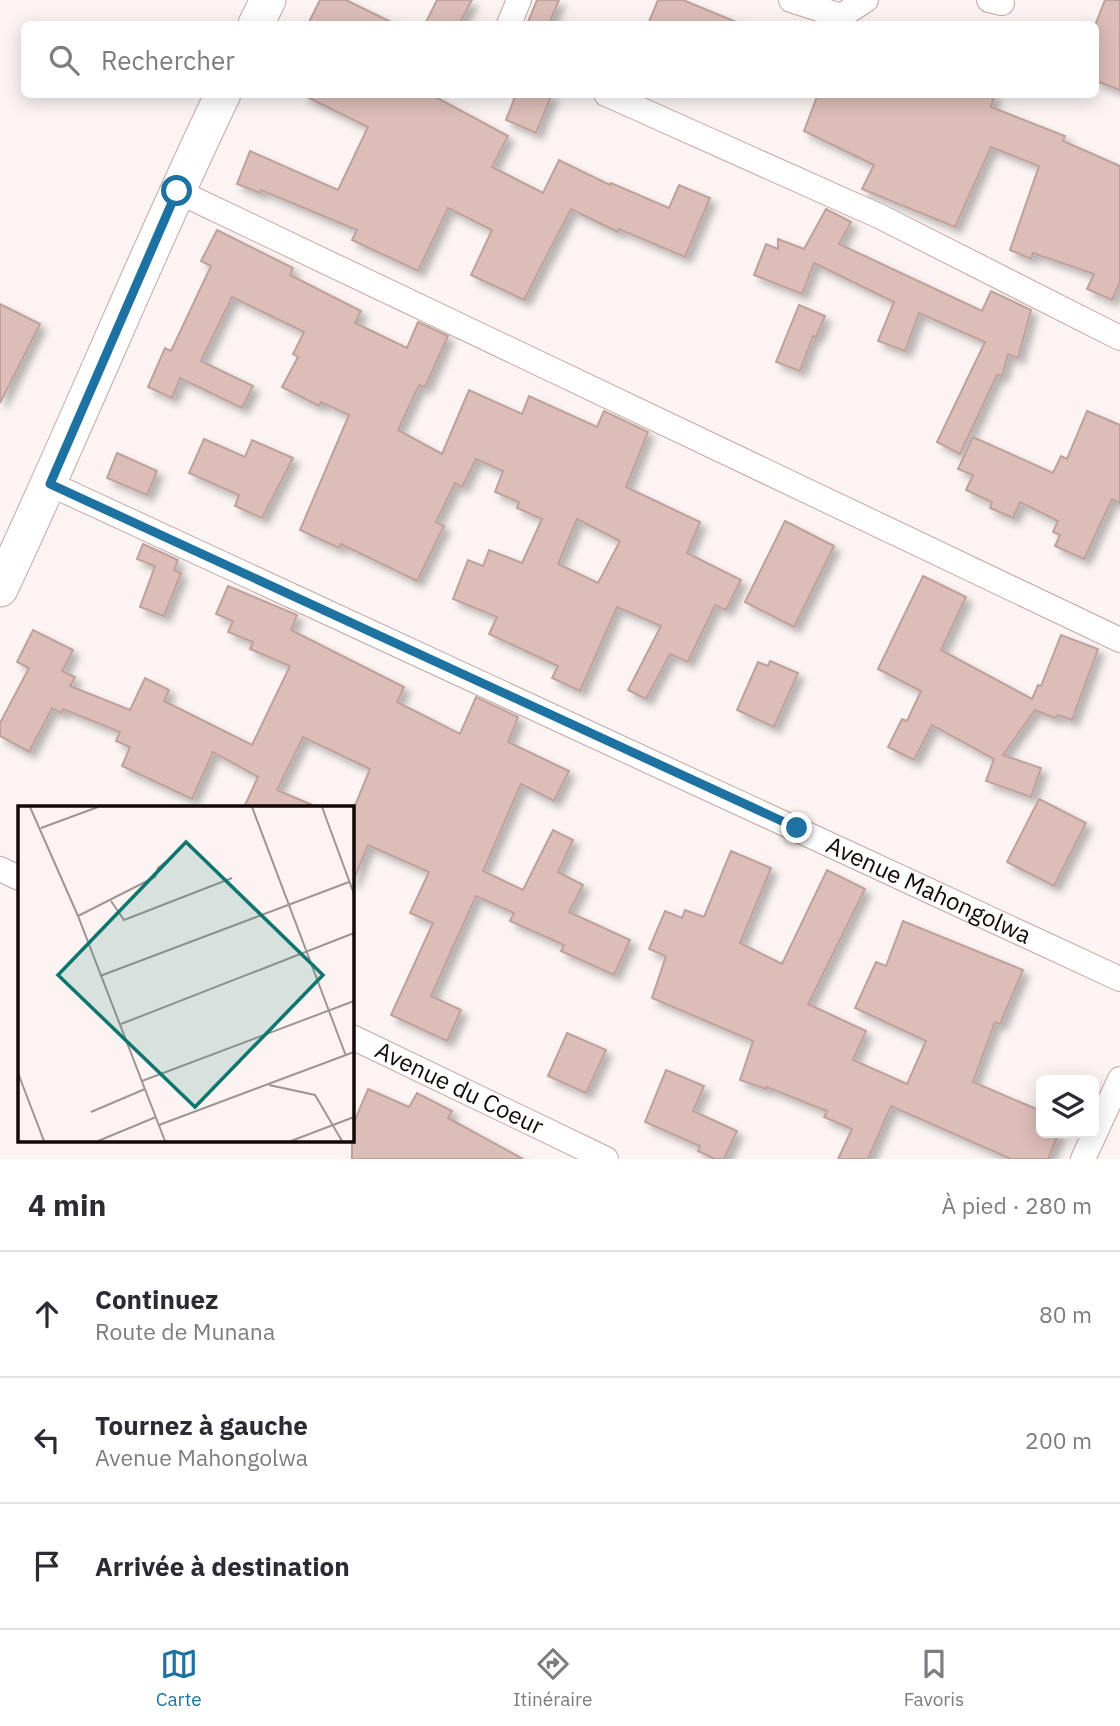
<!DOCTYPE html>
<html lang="fr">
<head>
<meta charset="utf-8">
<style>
	:root { --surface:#fff; --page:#f2f2f3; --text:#2b2b33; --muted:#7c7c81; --line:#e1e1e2; --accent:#1d72a2 }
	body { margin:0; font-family:"IBM Plex Sans",sans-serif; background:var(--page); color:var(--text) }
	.controls { position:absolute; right:21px; bottom:21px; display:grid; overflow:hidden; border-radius:10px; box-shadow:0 4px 18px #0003 }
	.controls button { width:63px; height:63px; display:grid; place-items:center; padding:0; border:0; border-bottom:2px solid var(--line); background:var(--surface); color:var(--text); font:35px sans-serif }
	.stop { position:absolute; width:21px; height:21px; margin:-16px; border:5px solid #1d72a2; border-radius:50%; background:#fff }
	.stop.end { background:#1d72a2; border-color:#fff; box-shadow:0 2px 7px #0008 }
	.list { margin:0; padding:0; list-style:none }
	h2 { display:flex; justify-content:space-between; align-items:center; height:91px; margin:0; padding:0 28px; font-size:30px }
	h2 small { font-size:23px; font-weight:400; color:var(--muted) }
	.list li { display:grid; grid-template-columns:46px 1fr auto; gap:21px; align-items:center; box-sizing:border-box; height:126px; padding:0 28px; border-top:2px solid var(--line) }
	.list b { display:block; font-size:26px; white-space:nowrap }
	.list p { margin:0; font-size:23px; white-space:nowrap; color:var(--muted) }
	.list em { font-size:23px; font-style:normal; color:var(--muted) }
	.icon { flex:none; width:38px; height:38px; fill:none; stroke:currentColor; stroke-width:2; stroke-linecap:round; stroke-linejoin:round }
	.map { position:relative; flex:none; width:1120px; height:1159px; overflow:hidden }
	.search { position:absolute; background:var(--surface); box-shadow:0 4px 18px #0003; left:21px; right:21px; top:21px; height:77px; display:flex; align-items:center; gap:18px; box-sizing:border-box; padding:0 24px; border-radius:10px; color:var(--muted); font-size:26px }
	.sheet { height:469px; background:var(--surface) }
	nav { display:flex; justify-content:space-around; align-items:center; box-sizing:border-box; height:98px; border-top:2px solid var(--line); background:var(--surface); font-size:19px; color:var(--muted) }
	nav a { display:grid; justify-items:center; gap:4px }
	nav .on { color:var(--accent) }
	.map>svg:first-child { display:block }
	.building { fill:#dcbdb8; stroke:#bfa19c; stroke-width:2; fill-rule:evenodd; filter:url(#shadow) }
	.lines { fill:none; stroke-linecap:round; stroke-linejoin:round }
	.street-casing { stroke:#c5a8a3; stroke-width:26 }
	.secondary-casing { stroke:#c5a8a3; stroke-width:37 }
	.street { stroke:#fff; stroke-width:24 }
	.secondary { stroke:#fff; stroke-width:35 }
	.route { stroke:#1d72a2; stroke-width:9 }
	.labels { text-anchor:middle; stroke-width:6; stroke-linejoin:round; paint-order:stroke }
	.street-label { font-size:24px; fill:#130908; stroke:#fbf4f3 }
	.inset-road { fill:none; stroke:#9e9695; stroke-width:2 }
	.view { fill:#0f766e; fill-opacity:0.15; stroke:#0f766e; stroke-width:3.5 }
	.inset-edge { fill:none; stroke:#130908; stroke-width:3.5 }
</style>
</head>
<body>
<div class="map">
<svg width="1120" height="1159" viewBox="0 0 1120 1159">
	<defs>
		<filter id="shadow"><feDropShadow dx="6" dy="6" stdDeviation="3.5" flood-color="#0004"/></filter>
	</defs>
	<rect width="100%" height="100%" fill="#fbf4f3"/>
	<g class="building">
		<path d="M320,0H346L395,24H308Z"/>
		<path d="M437,0H472L459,24H425Z"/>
		<path d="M537,0H559L549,24H527Z"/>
		<path d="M658,0H683L741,24H648Z"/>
		<path d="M1105,0H1120V90L1096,81V23Z"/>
		<path d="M301,94H430L508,136L492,167L543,193L559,160L610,185L611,183L669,208L679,185L710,198L685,257L619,229L618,232L571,209L524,300L471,275L492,230L448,208L418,271L352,240L357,230L261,190L260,193L237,184L250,151L338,190L368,127Z"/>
		<path d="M516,94H552L536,133L506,120Z"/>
		<path d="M818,94H995L991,107L1065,136L1063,141L1120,166V282L1112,300L1087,289L1094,274L1033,253L1031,259L1010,250L1039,166L991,147L955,227L862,189L874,165L804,131Z"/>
		<path d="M826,209L851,222L839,244L982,311L991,291L1031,310L1018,358L1008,354L1002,376L997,375L960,454L937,442L985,342L919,313L905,351L878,341L894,302L814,263L802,294L754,275L766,244L778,249V239L804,249Z"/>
		<path d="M217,230L293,268L290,275L361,311L355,323L407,348L418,322L448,336L425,387L419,385L398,430L442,454L469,390L522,414L529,396L597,427L604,411L648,432L626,487L700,522L687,553L741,580L726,610L715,605L688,662L670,654L646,699L628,690L661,626L617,607L580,691L552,678L558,666L489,634L497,617L453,599L468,560L483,566L489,550L522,563L542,519L517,508L519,502L495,492L503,471L476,459L462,487L455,483L436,522L444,526L417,581L341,544L339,548L300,530L349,415L321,402L319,406L282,387L298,357L293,354L304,332L232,297L201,361L253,386L242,408L180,378L172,398L148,387L165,348L171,351L211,266L201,261ZM577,519L620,541L598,583L558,564Z"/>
		<path d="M0,304L40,324L0,403Z"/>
		<path d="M799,305L825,316L816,337L813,336L800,371L776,362Z"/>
		<path d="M1087,411L1120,425V503L1112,499L1084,559L1055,546L1060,535L1053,532L1058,521L1020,502L1013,518L990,508L992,502L966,490L973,475L958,469L973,437L1053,473L1061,456L1067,459Z"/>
		<path d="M204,439L245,457L252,440L293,458L262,518L235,506L239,495L189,473Z"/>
		<path d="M117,453L157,471L147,495L107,478Z"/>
		<path d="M785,521L834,546L794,627L745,602Z"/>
		<path d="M143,544L178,560L174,570L181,573L164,616L140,607L155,566L137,559Z"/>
		<path d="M923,576L966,597L941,650L1032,699L1038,685L1041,686L1061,635L1098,649L1072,720L1058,715L1055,718L1035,710L1003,755L1041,768L1031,797L986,781L994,759L932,725L914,760L888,747L902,719L907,721L921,691L878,669Z"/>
		<path d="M228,586L297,615L291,630L404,687L397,702L460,734L476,697L518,717L508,742L569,771L554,801L521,784L483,871L523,890L553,830L573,840L558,872L583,885L569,912L630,940L614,975L561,951L564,945L510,921L514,913L476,896L431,996L461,1010L447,1041L391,1015L433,923L410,913L429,872L368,845L352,884V813L370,769L303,737L277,790L317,807H244L258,777L213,752L192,799L122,766L130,747L116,741L120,732L63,709L61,713L52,708L29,752L0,736V723L29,668L17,662L33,630L73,650L62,671L75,677L70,686L130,710L145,678L169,690L164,701L252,745L290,666L250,649L253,642L228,632L233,621L216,614Z"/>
		<path d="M770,661L798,673L774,727L737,710L758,662L768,666Z"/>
		<path d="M1039,799L1086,823L1054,886L1007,862Z"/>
		<path d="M731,851L771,868L740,943L782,964L827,870L865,889L808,1004L866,1031L853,1060L907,1084L926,1041L855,1008L876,962L886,966L903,921L1023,970L1000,1024L995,1022L973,1082L1041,1111V1133H1059L1048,1159H1011L891,1106L868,1159H838L852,1129L824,1117L827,1111L767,1087L766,1089L740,1080L753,1041L652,998L666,956L649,949L665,911L682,918L685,910L704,917Z"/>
		<path d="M567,1033L606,1050L586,1093L548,1076Z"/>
		<path d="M666,1070L704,1086L693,1111L737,1131L724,1159H715L698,1151L700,1146L645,1122Z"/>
		<path d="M368,1089L409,1107L417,1093L452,1111L448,1118L523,1159H352V1127Z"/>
	</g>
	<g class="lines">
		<defs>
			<g id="street">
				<path d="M791,0L841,16L866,0"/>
				<path d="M989,0L1002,3"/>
				<path d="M509,24L519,0"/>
				<path d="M606,94L881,217L1120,338"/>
				<path d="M177,191L1120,640"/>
				<path id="s1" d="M50,484L1120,979"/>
				<path d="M0,869L19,878"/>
				<path id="s2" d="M352,1037L606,1159"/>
				<path d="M1083,1159L1120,1079"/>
			</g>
			<g id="secondary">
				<path d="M256,24L268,0"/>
				<path d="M0,589C77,426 144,258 223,94"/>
			</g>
		</defs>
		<use href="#street" class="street-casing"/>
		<use href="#secondary" class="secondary-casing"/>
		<use href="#street" class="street"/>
		<use href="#secondary" class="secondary"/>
	</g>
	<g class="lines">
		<path class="route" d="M177,191L50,484L797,828"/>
	</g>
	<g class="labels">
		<g class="street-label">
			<text dy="8" stroke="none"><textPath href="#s1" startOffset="968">Avenue Mahongolwa</textPath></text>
			<text dy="8" stroke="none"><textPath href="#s2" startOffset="119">Avenue du Coeur</textPath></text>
		</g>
	</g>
	<g transform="translate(18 806)">
		<rect width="336" height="336" fill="#fbf4f3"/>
		<path class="inset-road" d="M12,1L60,110L147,335M234,1L328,250M304,1L336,88M23,22L80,1M93,95L106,114L214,72M60,110L137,71L140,62L154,51M82,170L331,76M103,218L336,127M0,267L26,335M124,275L336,195M251,279L297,289L324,335M73,306L127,283M141,319L336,246M80,335L138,311M273,335L336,311"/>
		<path class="view" d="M168,36L305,169L177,301L40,169Z"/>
		<rect width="336" height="336" class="inset-edge"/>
	</g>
</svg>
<div class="controls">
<button><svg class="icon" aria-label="layers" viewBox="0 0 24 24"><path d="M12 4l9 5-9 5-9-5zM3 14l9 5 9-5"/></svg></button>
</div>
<div class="stop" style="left:177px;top:191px"></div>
<div class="stop end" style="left:797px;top:828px"></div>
<div class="search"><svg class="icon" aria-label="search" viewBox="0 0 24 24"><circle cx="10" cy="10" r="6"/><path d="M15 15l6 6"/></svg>Rechercher</div>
</div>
<section class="sheet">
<h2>4 min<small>À pied · 280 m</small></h2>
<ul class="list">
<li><svg class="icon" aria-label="ahead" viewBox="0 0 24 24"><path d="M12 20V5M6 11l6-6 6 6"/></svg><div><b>Continuez</b><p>Route de Munana</p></div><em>80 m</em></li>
<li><svg class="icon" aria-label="left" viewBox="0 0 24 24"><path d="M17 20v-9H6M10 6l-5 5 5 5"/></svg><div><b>Tournez à gauche</b><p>Avenue Mahongolwa</p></div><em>200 m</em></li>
<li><svg class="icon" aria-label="arrive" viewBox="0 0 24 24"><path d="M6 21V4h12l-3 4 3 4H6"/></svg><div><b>Arrivée à destination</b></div></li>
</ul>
</section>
<nav>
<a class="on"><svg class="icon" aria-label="map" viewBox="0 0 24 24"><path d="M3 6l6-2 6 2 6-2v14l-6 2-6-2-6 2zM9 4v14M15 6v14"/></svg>Carte</a>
<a><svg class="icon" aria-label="directions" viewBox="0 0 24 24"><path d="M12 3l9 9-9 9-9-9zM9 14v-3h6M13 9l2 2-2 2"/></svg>Itinéraire</a>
<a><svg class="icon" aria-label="saved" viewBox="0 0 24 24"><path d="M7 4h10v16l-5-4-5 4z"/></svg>Favoris</a>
</nav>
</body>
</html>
